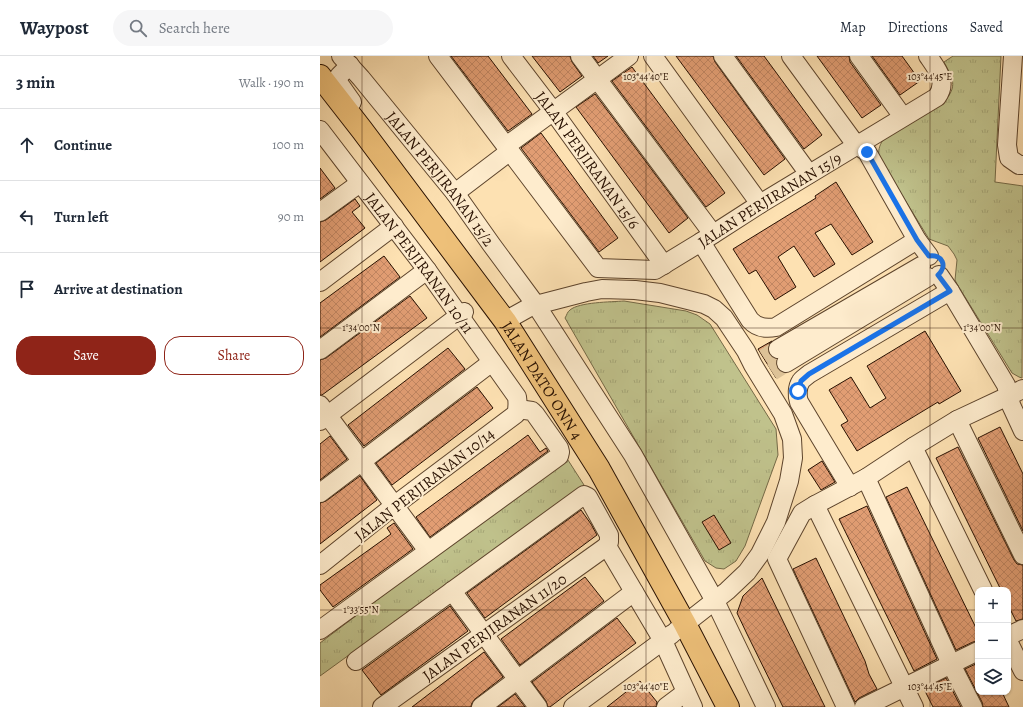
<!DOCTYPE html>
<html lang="en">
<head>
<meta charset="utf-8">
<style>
	:root { --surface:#fff; --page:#f6f6f7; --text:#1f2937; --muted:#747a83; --line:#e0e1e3; --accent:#8f2418 }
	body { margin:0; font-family:Alegreya,serif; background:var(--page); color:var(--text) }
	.controls { position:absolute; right:12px; bottom:12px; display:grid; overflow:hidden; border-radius:8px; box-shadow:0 1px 3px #0004 }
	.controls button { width:36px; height:36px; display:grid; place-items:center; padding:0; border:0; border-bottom:1px solid var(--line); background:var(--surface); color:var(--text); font:20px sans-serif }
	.stop { position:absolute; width:12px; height:12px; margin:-9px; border:3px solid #1a73e8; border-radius:50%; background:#fff }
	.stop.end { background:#1a73e8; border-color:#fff; box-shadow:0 1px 4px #0008 }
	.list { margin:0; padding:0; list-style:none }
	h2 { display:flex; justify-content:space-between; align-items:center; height:52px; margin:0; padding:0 16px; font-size:17px }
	h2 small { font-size:13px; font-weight:400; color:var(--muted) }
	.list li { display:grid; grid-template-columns:26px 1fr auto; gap:12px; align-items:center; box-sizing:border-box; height:72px; padding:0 16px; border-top:1px solid var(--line) }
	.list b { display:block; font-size:15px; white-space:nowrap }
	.list em { font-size:13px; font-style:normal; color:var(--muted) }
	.actions { display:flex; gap:8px; padding:12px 16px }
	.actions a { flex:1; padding:9px 0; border:1px solid var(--accent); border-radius:16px; text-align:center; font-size:14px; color:var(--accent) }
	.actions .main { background:var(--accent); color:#fff }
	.icon { flex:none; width:22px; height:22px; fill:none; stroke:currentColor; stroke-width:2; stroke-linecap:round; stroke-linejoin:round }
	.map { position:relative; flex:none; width:703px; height:651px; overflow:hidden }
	header { display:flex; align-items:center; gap:24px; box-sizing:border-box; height:56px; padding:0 20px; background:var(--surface); border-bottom:1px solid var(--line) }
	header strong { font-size:19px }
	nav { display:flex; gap:22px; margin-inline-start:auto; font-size:14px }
	.search { width:280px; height:36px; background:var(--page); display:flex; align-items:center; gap:10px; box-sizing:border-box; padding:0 14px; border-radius:22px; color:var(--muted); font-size:15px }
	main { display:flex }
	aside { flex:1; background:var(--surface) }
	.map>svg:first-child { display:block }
	.grass { fill:url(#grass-tufts); stroke:#746946 }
	.building { fill:url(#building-cross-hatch); stroke:#281000 }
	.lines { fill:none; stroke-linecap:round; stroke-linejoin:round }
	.minor-tunnel { stroke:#ddc297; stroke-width:18; stroke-dasharray:18 9; stroke-linecap:butt }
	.minor-casing { stroke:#5d442c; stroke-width:20 }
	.major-casing { stroke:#281000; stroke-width:24 }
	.minor { stroke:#feeccd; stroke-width:18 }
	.major { stroke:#eec079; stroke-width:22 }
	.route { stroke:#1a73e8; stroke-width:5 }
	.ticks { fill:none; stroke:#281000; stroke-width:1; stroke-opacity:0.45 }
	.labels { text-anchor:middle; stroke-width:4; stroke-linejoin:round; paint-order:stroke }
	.street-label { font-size:16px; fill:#281000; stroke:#feeccd }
	.ticks-label { font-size:10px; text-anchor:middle; fill:#281000; stroke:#feeccd; stroke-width:4; stroke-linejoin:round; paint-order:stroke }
</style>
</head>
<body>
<header>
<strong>Waypost</strong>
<div class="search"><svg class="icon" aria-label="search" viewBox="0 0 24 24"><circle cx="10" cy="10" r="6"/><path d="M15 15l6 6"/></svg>Search here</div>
<nav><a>Map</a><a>Directions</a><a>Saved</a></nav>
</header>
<main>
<aside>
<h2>3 min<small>Walk · 190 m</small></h2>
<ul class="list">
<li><svg class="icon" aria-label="ahead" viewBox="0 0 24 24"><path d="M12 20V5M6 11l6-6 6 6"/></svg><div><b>Continue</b></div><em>100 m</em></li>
<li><svg class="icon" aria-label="left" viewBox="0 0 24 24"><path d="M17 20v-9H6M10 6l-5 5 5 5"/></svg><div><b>Turn left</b></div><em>90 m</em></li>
<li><svg class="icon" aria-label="arrive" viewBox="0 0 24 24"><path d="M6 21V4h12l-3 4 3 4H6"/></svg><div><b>Arrive at destination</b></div></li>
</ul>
<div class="actions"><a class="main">Save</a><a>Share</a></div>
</aside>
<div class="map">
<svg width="703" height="651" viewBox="0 0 703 651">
	<defs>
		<pattern id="grass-tufts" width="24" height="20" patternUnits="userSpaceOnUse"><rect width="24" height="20" fill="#c0c28c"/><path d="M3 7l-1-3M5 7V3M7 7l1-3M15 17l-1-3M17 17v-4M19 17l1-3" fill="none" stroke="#a5a677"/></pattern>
		<pattern id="building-cross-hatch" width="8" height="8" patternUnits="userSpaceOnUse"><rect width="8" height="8" fill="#e19d73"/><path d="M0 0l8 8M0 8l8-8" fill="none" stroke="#c18662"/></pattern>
	</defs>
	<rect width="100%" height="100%" fill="#fde1b2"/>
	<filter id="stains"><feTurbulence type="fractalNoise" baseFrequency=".005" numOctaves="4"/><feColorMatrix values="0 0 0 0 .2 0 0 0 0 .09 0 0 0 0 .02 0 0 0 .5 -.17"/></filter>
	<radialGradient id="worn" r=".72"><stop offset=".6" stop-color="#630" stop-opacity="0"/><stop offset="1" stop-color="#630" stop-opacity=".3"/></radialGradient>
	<g class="grass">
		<path d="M633,0H681L675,126L703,130L702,322L699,321L692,317L637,228L635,224L637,204L634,198L628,190L609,183L559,102C558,95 559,90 563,84L624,46C638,30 633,23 624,6Z"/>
		<path d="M304,245L366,255L377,259L390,268L456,373L458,399L425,490L416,505L404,513L396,512L385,505L245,262C247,259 247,256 250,254C259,246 291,246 304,245Z"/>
		<path d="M246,401L264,429L0,620V587Z"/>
	</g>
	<g class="building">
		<path d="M131,0H168L212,58L188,75Z"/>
		<path d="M212,0H250L252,6L262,20L240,36Z"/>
		<path d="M273,0H288L278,7Z"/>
		<path d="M356,0H393L395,6L465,103L444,119Z"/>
		<path d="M416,0H444L502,79L484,93Z"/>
		<path d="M497,0H529L530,6L561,49L542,62Z"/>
		<path d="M552,0H582L600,25L580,39Z"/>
		<path d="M312,11L405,137L386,151L292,25Z"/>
		<path d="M275,38L368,162L349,177L256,51Z"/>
		<path d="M221,77L298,182L279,196L201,92Z"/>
		<path d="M0,112L15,132L0,143Z"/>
		<path d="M516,126L553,186L532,199L511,168L495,177L515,208L494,221L474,190L458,201L476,231L455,244L436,214L429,218L413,193L496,142L495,140Z"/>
		<path d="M35,143L40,150L32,156L45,172L0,206V166L6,164Z"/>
		<path d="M64,200L80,221L0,281V247Z"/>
		<path d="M90,240L107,262L2,339H0V304L6,302Z"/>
		<path d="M605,275L641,335L619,348L618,346L537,395L521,369L528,365L509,334L531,321L550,352L566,342L547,310Z"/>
		<path d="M452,285L449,288L448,293L449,298L452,302L456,303V308L457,312L461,316L464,317L456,322L438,293Z"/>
		<path d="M128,292L145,313L44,390L28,369Z"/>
		<path d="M157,331L173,352L72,429L56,407Z"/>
		<path d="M680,371L703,418V475L658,382Z"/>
		<path d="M208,379L220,396L226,392L228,395L110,481L96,461Z"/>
		<path d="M10,380L27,403L0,424V388Z"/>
		<path d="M638,391L694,504L697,508L703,509V563L696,565L688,549V534H681L616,402Z"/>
		<path d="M502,405L515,426L501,434L488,414Z"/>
		<path d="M40,420L57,444L0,488V447L6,445Z"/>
		<path d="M587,431L658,576V585L653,586L636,594L566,441Z"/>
		<path d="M547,450L617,603L594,615L519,463Z"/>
		<path d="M261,454L271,468L277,479L165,562L147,537Z"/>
		<path d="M394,459L411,487L399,494L382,466Z"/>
		<path d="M74,467L93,493L13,551L0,534V529L71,478L67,472Z"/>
		<path d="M496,502L545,605L549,618L557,633L539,642L535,646L473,513Z"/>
		<path d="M265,521L284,545L200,609L181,583Z"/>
		<path d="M442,522L479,598L505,651H463L427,578L417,557L423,540Z"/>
		<path d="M130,550L148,575L61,639L42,614Z"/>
		<path d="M297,562L316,587L247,638L230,651H228L226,645L212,626Z"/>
		<path d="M164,596L183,621L155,643L152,647L151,651H92Z"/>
		<path d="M658,607V636H682L689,651H663L662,646L645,613Z"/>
		<path d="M626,622L641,651H613L604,633Z"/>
		<path d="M320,625L337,646L336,651H287Z"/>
		<path d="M195,638L205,651H178Z"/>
	</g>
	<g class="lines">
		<g class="minor-tunnel">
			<path d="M444,302L458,293"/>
			<path d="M452,316L466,307"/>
		</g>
		<defs>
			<g id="minor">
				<path id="s1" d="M21,0L41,22L135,137L171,188L216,249L313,399L395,545L446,651"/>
				<path id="s2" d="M118,0L278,212L335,214L381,186L440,148L617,41C628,26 617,13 608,0"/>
				<path id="s3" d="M191,0L233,55L344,209"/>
				<path d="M260,0L393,178"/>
				<path d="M333,0L440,148"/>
				<path d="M403,0L489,118"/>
				<path d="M471,0L531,82L537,89L547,96L597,184L609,200"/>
				<path d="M539,0L583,61"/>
				<path d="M693,0L687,89L689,102L699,109H703"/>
				<path d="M30,9L19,20L18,24L20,29L32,46"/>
				<path id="s4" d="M0,74L107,214L197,341C198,348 198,352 196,358L75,449L0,509"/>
				<path d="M186,90L309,0"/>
				<path d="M135,137L185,99"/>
				<path d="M0,156L40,127"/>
				<path d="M381,186L430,264C437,272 446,273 456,271L597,184"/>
				<path d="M619,219L630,235L686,329L689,339L691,349L703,375"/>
				<path d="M0,226L74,170"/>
				<path d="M185,265L210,251L216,249L266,236L282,233L315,234L340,237L384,248L394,253L404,262L426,295L433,309L463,358L472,383L473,402L469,425L456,466L440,498L427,516L407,535L356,575"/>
				<path d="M458,293L601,210"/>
				<path d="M0,294L107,214"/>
				<path d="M466,307L608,221"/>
				<path d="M0,349L108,495"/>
				<path d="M637,364L703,499"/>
				<path d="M0,365L144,256"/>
				<path d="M593,391L663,534"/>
				<path d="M546,422L631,608L653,651"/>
				<path d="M530,431L479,346C477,340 477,331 481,325C482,323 487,320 489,318L630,235"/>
				<path d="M0,437L172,306"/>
				<path d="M495,449L594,651"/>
				<path d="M287,490L343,585L373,651"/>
				<path d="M132,535L218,651"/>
				<path d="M0,574L239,400L240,396L239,392L215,358L212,355L198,353"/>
				<path d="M688,580L703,573"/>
				<path d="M688,585L703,615"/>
				<path d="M36,605L264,439L268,441L289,479V486L287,490"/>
				<path id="s5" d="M62,651L287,490"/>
				<path d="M161,651L314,536"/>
				<path d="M253,651L352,578"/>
				<path d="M346,651L366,636"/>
				<path d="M526,651L457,503L482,457L495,449L546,422L593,391L637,364L703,333"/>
				<path d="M544,651L658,595"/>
			</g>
			<g id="major">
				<path id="s6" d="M0,20L42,74L185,265L279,413L365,568L408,651"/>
			</g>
		</defs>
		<use href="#minor" class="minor-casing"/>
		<use href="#major" class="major-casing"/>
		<use href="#minor" class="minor"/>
		<use href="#major" class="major"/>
	</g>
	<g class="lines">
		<path class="route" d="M478,335L481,325L489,318L630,235L618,219C628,210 622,198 609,200L597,184L547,96"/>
	</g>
	<path class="ticks" d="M42,0V651M326,0V651M610,0V651M0,272H703M0,554H658M688,554H703"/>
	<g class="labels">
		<g class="street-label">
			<text dy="6" stroke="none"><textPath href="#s3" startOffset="129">JALAN PERJIRANAN 15/6</textPath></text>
			<text dy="6" stroke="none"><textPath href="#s1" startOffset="158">JALAN PERJIRANAN 15/2</textPath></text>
			<text dy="6" stroke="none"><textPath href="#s2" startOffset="457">JALAN PERJIRANAN 15/9</textPath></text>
			<text dy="6" stroke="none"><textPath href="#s4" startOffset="166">JALAN PERJIRANAN 10/11</textPath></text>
			<text dy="6" stroke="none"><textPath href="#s6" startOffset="377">JALAN DATO' ONN 4</textPath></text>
			<text transform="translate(104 428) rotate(-38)" y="6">JALAN PERJIRANAN 10/14</text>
			<text dy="6" stroke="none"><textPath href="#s5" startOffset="138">JALAN PERJIRANAN 11/20</textPath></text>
		</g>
	</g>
	<g class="ticks-label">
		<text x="326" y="24">103°44'40"E</text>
		<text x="610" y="24">103°44'45"E</text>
		<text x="41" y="275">1°34'00"N</text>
		<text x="662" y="275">1°34'00"N</text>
		<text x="41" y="557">1°33'55"N</text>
		<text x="326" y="634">103°44'40"E</text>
		<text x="610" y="634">103°44'45"E</text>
	</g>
	<rect width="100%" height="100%" filter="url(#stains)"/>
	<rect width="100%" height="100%" fill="url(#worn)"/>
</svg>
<div class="controls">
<button>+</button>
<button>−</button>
<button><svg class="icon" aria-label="layers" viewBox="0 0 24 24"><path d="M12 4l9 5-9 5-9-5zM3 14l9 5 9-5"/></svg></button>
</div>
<div class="stop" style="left:478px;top:335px"></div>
<div class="stop end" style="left:547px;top:96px"></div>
</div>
</main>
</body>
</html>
